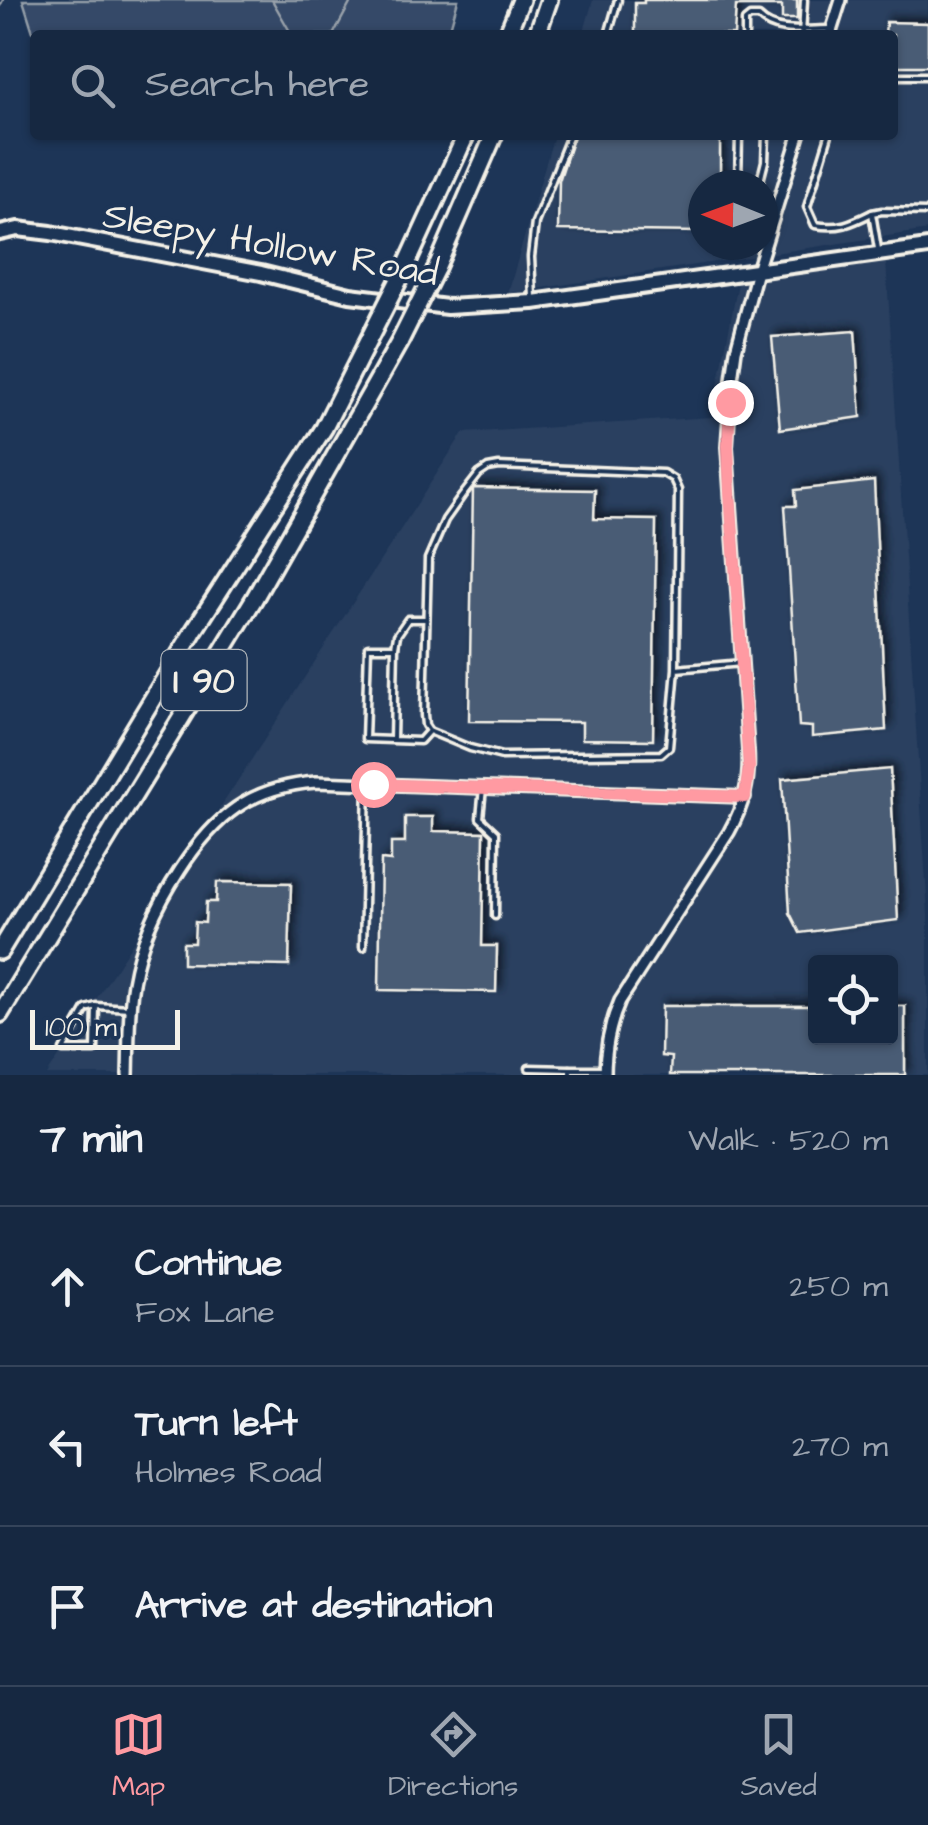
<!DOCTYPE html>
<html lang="en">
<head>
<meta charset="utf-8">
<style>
	:root { --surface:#162841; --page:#1f3048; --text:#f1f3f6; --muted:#9ea6b1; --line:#35445a; --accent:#ff9aa2 }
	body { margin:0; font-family:"Architects Daughter",sans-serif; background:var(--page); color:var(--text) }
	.controls { position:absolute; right:30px; bottom:30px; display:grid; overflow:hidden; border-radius:10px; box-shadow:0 2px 8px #0004 }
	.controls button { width:90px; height:90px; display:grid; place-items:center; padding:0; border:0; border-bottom:2px solid var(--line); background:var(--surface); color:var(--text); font:50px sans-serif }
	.compass { position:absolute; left:688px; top:170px; width:90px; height:90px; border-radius:50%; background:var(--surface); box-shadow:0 2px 8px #0004; rotate:271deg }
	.scale { position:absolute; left:30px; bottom:25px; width:150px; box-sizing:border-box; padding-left:10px; border:5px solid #f4f1e8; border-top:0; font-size:28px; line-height:35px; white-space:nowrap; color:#f4f1e8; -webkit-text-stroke:8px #1d3557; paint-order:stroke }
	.stop { position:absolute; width:30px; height:30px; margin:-22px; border:8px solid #ff9aa2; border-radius:50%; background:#fff }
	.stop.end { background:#ff9aa2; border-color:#fff; box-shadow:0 2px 10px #0008 }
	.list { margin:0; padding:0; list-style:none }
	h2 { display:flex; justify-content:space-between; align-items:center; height:130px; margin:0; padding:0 40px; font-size:42px }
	h2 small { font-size:32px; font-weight:400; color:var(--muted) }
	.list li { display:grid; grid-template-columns:65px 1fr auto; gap:30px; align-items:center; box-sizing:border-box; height:160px; padding:0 40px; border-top:2px solid var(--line) }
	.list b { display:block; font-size:38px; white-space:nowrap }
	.list p { margin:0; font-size:32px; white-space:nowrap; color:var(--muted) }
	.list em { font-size:32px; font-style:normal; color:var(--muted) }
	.icon { flex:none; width:55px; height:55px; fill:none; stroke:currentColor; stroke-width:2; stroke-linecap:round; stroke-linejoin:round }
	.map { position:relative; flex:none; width:928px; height:1075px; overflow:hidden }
	.search { position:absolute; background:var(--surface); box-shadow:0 2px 8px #0004; left:30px; right:30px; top:30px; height:110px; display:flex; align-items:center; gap:25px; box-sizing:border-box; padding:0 35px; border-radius:10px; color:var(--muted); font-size:38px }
	.sheet { height:610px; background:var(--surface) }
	nav { display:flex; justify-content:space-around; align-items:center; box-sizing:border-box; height:140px; border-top:2px solid var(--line); background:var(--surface); font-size:28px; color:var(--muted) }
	nav a { display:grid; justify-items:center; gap:5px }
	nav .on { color:var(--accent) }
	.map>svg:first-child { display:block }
	.built { fill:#2a4060; fill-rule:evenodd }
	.green { fill:#354a67; stroke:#949ea8; stroke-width:2.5 }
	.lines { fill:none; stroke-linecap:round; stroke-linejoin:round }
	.stream { stroke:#9aa2ab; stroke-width:2.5 }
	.building { fill:#485b74; stroke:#f4f1e8; stroke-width:2.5; filter:url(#shadow) }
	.lane-casing { stroke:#f4f1e8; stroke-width:11 }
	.street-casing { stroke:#f4f1e8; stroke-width:16 }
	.secondary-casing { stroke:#f4f1e8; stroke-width:20 }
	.highway-casing { stroke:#f4f1e8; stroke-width:22 }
	.lane { stroke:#1d3557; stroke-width:4 }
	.street { stroke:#1d3557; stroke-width:9 }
	.secondary { stroke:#1d3557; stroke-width:12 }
	.highway { stroke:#1d3557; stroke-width:15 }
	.highway-bridge-casing { stroke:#f4f1e8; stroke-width:22; stroke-linecap:butt }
	.highway-bridge { stroke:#1d3557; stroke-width:15 }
	.route { stroke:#ff9aa2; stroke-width:12 }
	.labels { text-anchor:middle; stroke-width:8; stroke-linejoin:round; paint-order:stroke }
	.shield { fill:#1d3557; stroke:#b4b9bc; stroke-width:2.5 }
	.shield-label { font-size:35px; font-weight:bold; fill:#f4f1e8 }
	.street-label { font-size:38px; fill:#f4f1e8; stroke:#1d3557 }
</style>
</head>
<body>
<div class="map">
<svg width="928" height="1075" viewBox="0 0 928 1075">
	<defs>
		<filter id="shadow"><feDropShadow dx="4.5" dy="-4.5" stdDeviation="5" flood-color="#0009"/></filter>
	</defs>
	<rect width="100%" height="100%" fill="#1d3557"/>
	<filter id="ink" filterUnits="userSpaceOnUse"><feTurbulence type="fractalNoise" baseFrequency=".01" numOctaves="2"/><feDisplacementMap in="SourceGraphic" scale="20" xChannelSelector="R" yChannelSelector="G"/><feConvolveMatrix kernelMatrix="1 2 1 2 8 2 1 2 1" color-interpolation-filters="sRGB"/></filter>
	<g filter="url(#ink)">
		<g class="built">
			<path d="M593,0H928V230L508,293L554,135H893V35H583ZM703,185H763V245H703Z"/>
			<path d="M886,261L928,915V1075H47L463,433L712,417L738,283ZM816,962H890V1038H816Z"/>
		</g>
		<path class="green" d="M23,0H458L448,35H60L33,32Z"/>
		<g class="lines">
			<g class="stream">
				<path d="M272,0L292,35"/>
				<path d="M0,6L3,0"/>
				<path d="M333,35L352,0"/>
			</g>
		</g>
		<g class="building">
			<path d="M644,0H797V19H782V6H736L734,35H635V3H644Z"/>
			<path d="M886,22L928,23V66H893V35H885Z"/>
			<path d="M574,135H720V185H703V232L558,230L559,181Z"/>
			<path d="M855,331L861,417L780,429L772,337Z"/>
			<path d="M874,481L886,730L812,737V727L799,726L785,506H796L795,490Z"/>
			<path d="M473,488L595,490L594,519L656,520L653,740L582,739V722L469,721Z"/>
			<path d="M890,769L898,920L800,933L790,913L782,779Z"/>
			<path d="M405,817H433V831L484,832L482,946H497L496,992L379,990L381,860L391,861V843H405Z"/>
			<path d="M217,882L291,883L289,966L183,964V943H194L195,922L205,923L206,902H216Z"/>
			<path d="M662,1006H816V1038H890V1006H905V1075H670L671,1057L661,1056Z"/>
		</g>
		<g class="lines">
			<defs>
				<g id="lane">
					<path d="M608,35L618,0"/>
					<path d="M745,35V21L750,17H759C776,35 806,29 830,29"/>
					<path d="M802,35L804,0"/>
					<path d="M893,76H928"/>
					<path d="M829,135L807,207L815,225C840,229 850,224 872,213"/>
					<path d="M738,185L739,135"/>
					<path d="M759,185L765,161L766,135"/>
					<path d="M763,211H776"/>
					<path d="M878,249L872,213L882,211L928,212"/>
					<path d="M533,297L531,257L535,223L570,135"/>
					<path d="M395,647L397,635L408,619H426"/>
					<path d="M676,669L678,490L673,479L663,473L499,466L488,468L479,474L462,496L445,520L428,559L424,715L425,725L429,731L470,748L502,756L661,754L669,747L676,669L742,663"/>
					<path d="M393,740L395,647H368L365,739L420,741L429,731"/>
					<path d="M483,788L480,818L496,833L495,916"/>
					<path d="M363,947L367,784"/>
					<path d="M96,1006L86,1009L63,1050H95L96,1006L130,1008"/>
					<path d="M529,1068L570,1069"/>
					<path d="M570,1075V1069H604"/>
				</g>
				<g id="street">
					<path d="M830,35L841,0"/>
					<path d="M128,1075C129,1044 128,1013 133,983C140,941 157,905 180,870C215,816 250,787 316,782L745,797"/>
					<path d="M605,1075C605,1048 609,1026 620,1001L729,832C744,805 750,781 748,751L727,447L731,387L736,350L757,271L799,135"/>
				</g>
				<path id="secondary" d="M0,233L18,229L51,233L261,273L350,295L447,307L533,302L928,247"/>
				<g id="highway">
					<path d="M507,35L521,0"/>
					<path d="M537,35L549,0"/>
					<path d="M407,264L466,135"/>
					<path d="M436,269L494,135"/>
					<path d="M0,951L193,632L324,428L371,335"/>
					<path d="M0,1014L254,599L400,341"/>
				</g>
			</defs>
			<use href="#lane" class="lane-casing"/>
			<use href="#street" class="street-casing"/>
			<use href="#secondary" class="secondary-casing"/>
			<use href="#highway" class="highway-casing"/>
			<use href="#lane" class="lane"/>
			<use href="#street" class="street"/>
			<use href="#secondary" class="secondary"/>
			<use href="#highway" class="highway"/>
			<defs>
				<g id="highway-bridge">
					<path d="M371,335L407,264"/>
					<path d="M400,341L436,269"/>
				</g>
			</defs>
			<use href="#highway-bridge" class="highway-bridge-casing"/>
			<use href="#highway-bridge" class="highway-bridge"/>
		</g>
	</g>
	<g class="lines" filter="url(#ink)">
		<path class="route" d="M373,784L745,797L749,767L730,492L728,446L730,402"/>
	</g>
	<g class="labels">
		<rect class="shield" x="161.5" y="650" width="85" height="60" rx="8"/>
		<g class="shield-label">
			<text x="204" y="692">I 90</text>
		</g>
		<g class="street-label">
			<text transform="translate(271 243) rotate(10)" y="13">Sleepy Hollow Road</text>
		</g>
	</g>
</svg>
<div class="controls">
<button><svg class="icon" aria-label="locate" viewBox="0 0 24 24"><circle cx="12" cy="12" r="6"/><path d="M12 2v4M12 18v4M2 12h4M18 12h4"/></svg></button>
</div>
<svg class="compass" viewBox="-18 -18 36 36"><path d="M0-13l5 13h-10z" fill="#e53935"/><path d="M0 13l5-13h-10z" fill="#9ea6b1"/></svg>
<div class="scale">100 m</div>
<div class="stop" style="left:373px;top:784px"></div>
<div class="stop end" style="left:730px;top:402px"></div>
<div class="search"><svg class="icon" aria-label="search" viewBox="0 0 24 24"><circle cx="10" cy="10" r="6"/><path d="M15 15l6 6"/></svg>Search here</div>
</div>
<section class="sheet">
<h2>7 min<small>Walk · 520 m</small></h2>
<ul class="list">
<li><svg class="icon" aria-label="ahead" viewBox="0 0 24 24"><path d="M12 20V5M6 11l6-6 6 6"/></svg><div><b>Continue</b><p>Fox Lane</p></div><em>250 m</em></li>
<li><svg class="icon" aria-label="left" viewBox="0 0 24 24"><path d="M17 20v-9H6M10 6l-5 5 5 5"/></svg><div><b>Turn left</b><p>Holmes Road</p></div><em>270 m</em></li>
<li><svg class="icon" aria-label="arrive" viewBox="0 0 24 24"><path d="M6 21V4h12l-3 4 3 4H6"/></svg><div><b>Arrive at destination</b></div></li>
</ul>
</section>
<nav>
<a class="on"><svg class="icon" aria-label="map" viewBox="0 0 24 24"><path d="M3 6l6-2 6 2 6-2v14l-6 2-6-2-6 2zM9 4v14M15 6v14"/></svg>Map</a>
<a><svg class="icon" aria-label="directions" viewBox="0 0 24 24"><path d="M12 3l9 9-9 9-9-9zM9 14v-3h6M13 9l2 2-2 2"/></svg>Directions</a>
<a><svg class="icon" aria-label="saved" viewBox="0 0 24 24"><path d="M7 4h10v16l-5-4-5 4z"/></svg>Saved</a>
</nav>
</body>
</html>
